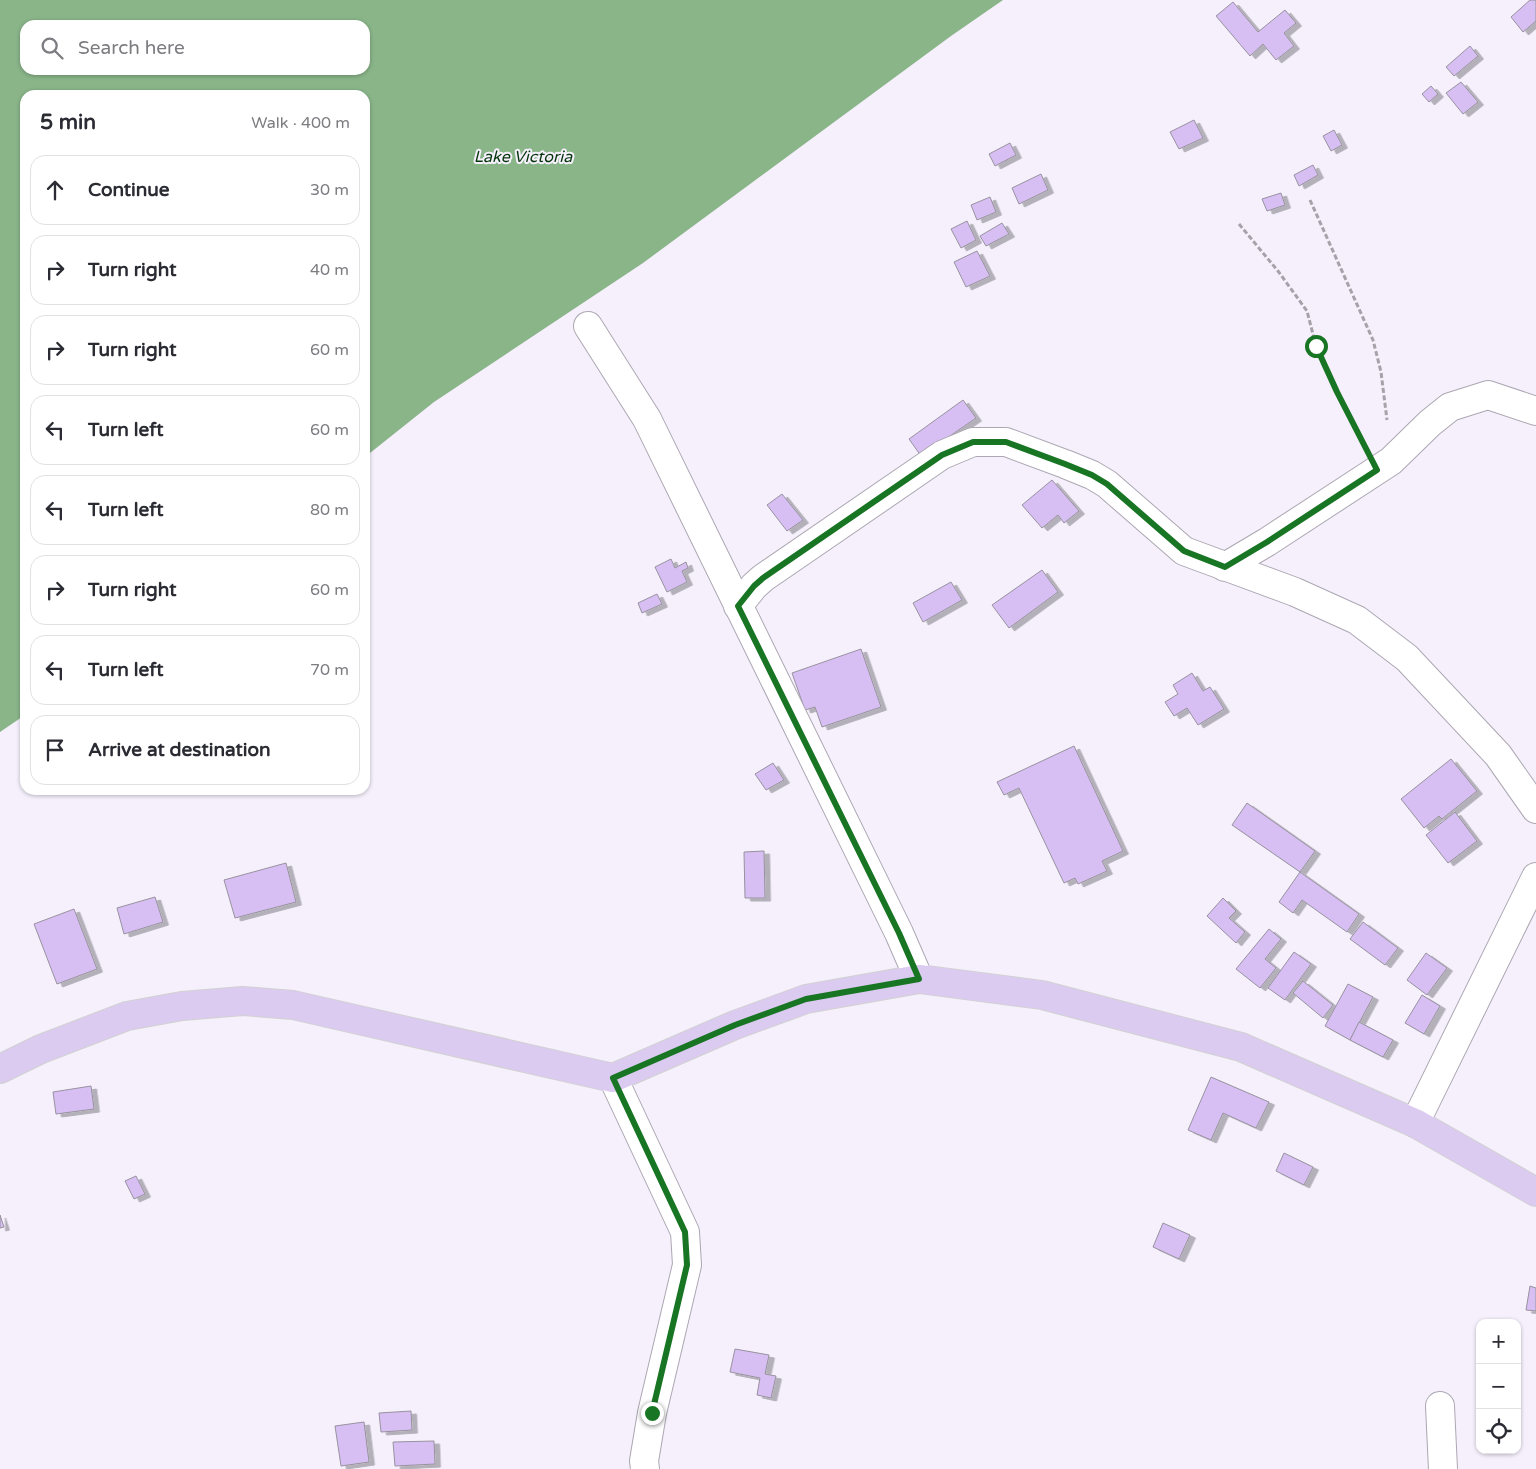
<!DOCTYPE html>
<html lang="en">
<head>
<meta charset="utf-8">
<style>
	:root { --surface:#fff; --page:#f7f7f7; --text:#2b2b33; --muted:#7c7c81; --line:#e1e1e2 }
	body { margin:0; font-family:"Varela Round",sans-serif; background:var(--page); color:var(--text) }
	.controls { position:absolute; right:15px; bottom:15px; display:grid; overflow:hidden; border-radius:10px; box-shadow:0 1px 4px #0004 }
	.controls button { width:45px; height:45px; display:grid; place-items:center; padding:0; border:0; border-bottom:1px solid var(--line); background:var(--surface); color:var(--text); font:25px sans-serif }
	.stop { position:absolute; width:15px; height:15px; margin:-11px; border:4px solid #187523; border-radius:50%; background:#fff }
	.stop.end { background:#187523; border-color:#fff; box-shadow:0 1px 5px #0008 }
	.list { margin:0; padding:0; list-style:none }
	h2 { display:flex; justify-content:space-between; align-items:center; height:65px; margin:0; padding:0 20px; font-size:21px }
	h2 small { font-size:16px; font-weight:400; color:var(--muted) }
	.list li { display:grid; grid-template-columns:32px 1fr auto; gap:15px; align-items:center; box-sizing:border-box; height:70px; margin:0 10px 10px; padding:0 10px; border:1px solid var(--line); border-radius:15px }
	.list b { display:block; font-size:19px; white-space:nowrap }
	.list em { font-size:16px; font-style:normal; color:var(--muted) }
	.icon { flex:none; width:28px; height:28px; fill:none; stroke:currentColor; stroke-width:2; stroke-linecap:round; stroke-linejoin:round }
	.map { position:relative; flex:none; width:1536px; height:1469px; overflow:hidden }
	.search { position:absolute; background:var(--surface); box-shadow:0 1px 4px #0004; left:20px; top:20px; width:350px; height:55px; display:flex; align-items:center; gap:12px; box-sizing:border-box; padding:0 18px; border-radius:15px; color:var(--muted); font-size:19px }
	.panel { position:absolute; background:var(--surface); box-shadow:0 1px 4px #0004; left:20px; top:90px; width:350px; height:705px; border-radius:15px }
	.map>svg:first-child { display:block }
	.water { fill:#8ab589; fill-rule:evenodd }
	.building { fill:#d7bff4; stroke:#97929d; filter:url(#shadow) }
	.lines { fill:none; stroke-linecap:round; stroke-linejoin:round }
	.minor-casing { stroke:#aca7b2; stroke-width:30 }
	.primary-casing { stroke:#d1d1d1; stroke-width:30 }
	.path { stroke:#a5a2aa; stroke-width:3; stroke-dasharray:5 2.5; stroke-linecap:butt }
	.minor { stroke:#fff; stroke-width:28 }
	.primary { stroke:#dccbf1; stroke-width:28 }
	.route { stroke:#187523; stroke-width:6 }
	.labels { text-anchor:middle; stroke-width:4; stroke-linejoin:round; paint-order:stroke }
	.water-label { font-size:16px; font-style:italic; fill:#06360b; stroke:#f5f0fc }
</style>
</head>
<body>
<div class="map">
<svg width="1536" height="1469" viewBox="0 0 1536 1469">
	<defs>
		<filter id="shadow"><feDropShadow dx="5.5" dy="3" stdDeviation="0" flood-color="#0004"/></filter>
	</defs>
	<rect width="100%" height="100%" fill="#f5f0fc"/>
	<path class="water" d="M0,0H1003L951,36L643,263L434,402L365,457V95H25V715L0,732ZM25,25H365V70H25Z"/>
	<g class="building">
		<path d="M1530,0H1536V21L1523,32L1511,17Z"/>
		<path d="M1233,2L1258,32L1285,10L1296,23L1284,33L1294,46L1276,60L1263,44L1250,56L1216,16Z"/>
		<path d="M1470,46L1478,56L1454,76L1446,67Z"/>
		<path d="M1461,82L1478,102L1463,114L1446,93Z"/>
		<path d="M1431,86L1438,94L1429,102L1422,94Z"/>
		<path d="M1194,120L1203,138L1179,149L1170,132Z"/>
		<path d="M1334,130L1342,145L1331,151L1323,136Z"/>
		<path d="M1010,143L1016,155L995,166L989,154Z"/>
		<path d="M1313,165L1318,175L1299,186L1294,175Z"/>
		<path d="M1041,174L1048,190L1019,204L1012,188Z"/>
		<path d="M1281,193L1285,205L1267,211L1262,199Z"/>
		<path d="M990,197L996,212L977,220L971,205Z"/>
		<path d="M967,221L976,240L961,248L951,229Z"/>
		<path d="M1002,223L1009,234L986,246L980,236Z"/>
		<path d="M977,251L990,276L966,287L954,262Z"/>
		<path d="M963,400L976,418L921,456L909,439Z"/>
		<path d="M1052,480L1079,511L1064,523L1058,515L1042,528L1022,505Z"/>
		<path d="M782,494L803,520L787,531L767,505Z"/>
		<path d="M671,559L675,568L686,562L688,568L682,571L687,582L667,592L655,567Z"/>
		<path d="M1042,570L1058,592L1009,628L992,605Z"/>
		<path d="M951,582L962,600L923,622L913,603Z"/>
		<path d="M657,594L662,604L642,613L638,603Z"/>
		<path d="M861,649L881,707L822,727L815,707L805,710L792,673Z"/>
		<path d="M1192,673L1203,691L1210,687L1224,709L1198,725L1187,708L1174,716L1165,702L1178,694L1173,685Z"/>
		<path d="M1074,746L1123,851L1102,861L1107,871L1078,884L1075,878L1064,883L1019,788L1004,795L997,782Z"/>
		<path d="M1451,759L1477,791L1442,819L1439,816L1424,828L1401,799Z"/>
		<path d="M773,763L784,780L766,790L755,774Z"/>
		<path d="M1247,803L1315,851L1300,872L1232,825Z"/>
		<path d="M1455,812L1477,841L1448,863L1426,835Z"/>
		<path d="M764,851L765,898H745L744,852Z"/>
		<path d="M286,863L296,902L235,918L224,880Z"/>
		<path d="M1300,872L1359,914L1347,932L1302,900L1293,913L1279,902Z"/>
		<path d="M155,897L163,922L124,934L117,908Z"/>
		<path d="M1223,898L1236,911L1229,918L1245,932L1236,943L1207,916Z"/>
		<path d="M74,909L97,969L57,984L34,924Z"/>
		<path d="M1363,922L1398,948L1385,965L1350,939Z"/>
		<path d="M1269,929L1281,939L1265,959L1276,968L1260,988L1236,969Z"/>
		<path d="M1294,952L1311,964L1285,1000L1268,988Z"/>
		<path d="M1426,953L1447,968L1427,995L1407,980Z"/>
		<path d="M1303,981L1333,1005L1323,1018L1293,993Z"/>
		<path d="M1348,984L1373,997L1350,1040L1325,1026Z"/>
		<path d="M1422,995L1440,1006L1424,1034L1405,1023Z"/>
		<path d="M1359,1022L1393,1040L1383,1057L1350,1040Z"/>
		<path d="M1211,1077L1269,1102L1256,1128L1223,1113L1211,1140L1188,1130Z"/>
		<path d="M91,1086L94,1109L56,1114L53,1092Z"/>
		<path d="M1284,1153L1313,1167L1304,1185L1276,1171Z"/>
		<path d="M136,1176L145,1194L134,1199L125,1181Z"/>
		<path d="M0,1215L4,1227L0,1228Z"/>
		<path d="M1163,1223L1190,1235L1179,1259L1153,1247Z"/>
		<path d="M1530,1286L1536,1288V1311L1526,1310Z"/>
		<path d="M735,1349L769,1355L765,1374L776,1376L771,1398L757,1395L760,1378L730,1372Z"/>
		<path d="M411,1411L412,1430L381,1432L379,1413Z"/>
		<path d="M364,1422L369,1462L341,1466L335,1426Z"/>
		<path d="M434,1441L435,1464L395,1466L393,1442Z"/>
	</g>
	<g class="lines">
		<defs>
			<g id="minor">
				<path d="M588,326L647,419L899,933L919,979"/>
				<path d="M1225,567L1267,542L1391,461L1430,423L1450,407L1488,395L1536,411"/>
				<path d="M738,606L754,586L763,578L942,455L973,442H1006L1065,464L1092,475L1107,484L1184,551L1295,592L1357,620L1407,658L1498,755L1536,809"/>
				<path d="M613,1078L685,1232L687,1265L652,1413L644,1461L645,1469"/>
				<path d="M1415,1123L1536,877"/>
				<path d="M1440,1406L1443,1469"/>
			</g>
			<path id="primary" d="M0,1069L41,1049L127,1016L182,1006L243,1001L293,1005L613,1078L735,1025L806,999L919,979L1042,995L1241,1047L1415,1123L1536,1192"/>
		</defs>
		<use href="#minor" class="minor-casing"/>
		<use href="#primary" class="primary-casing"/>
		<g class="path">
			<path d="M1310,200L1373,340L1381,372L1387,420"/>
			<path d="M1239,224L1278,271L1307,311L1316,346L1337,392L1363,443"/>
		</g>
		<use href="#minor" class="minor"/>
		<use href="#primary" class="primary"/>
	</g>
	<g class="lines">
		<path class="route" d="M652,1413L687,1265L685,1232L613,1078L735,1025L806,999L919,979L899,933L738,606L754,586L763,578L942,455L973,442H1006L1065,464L1092,475L1107,484L1184,551L1225,567L1267,542L1377,470L1337,392L1316,346"/>
	</g>
	<g class="labels">
		<g class="water-label">
			<text x="523" y="162">Lake Victoria</text>
		</g>
	</g>
</svg>
<div class="controls">
<button>+</button>
<button>−</button>
<button><svg class="icon" aria-label="locate" viewBox="0 0 24 24"><circle cx="12" cy="12" r="6"/><path d="M12 2v4M12 18v4M2 12h4M18 12h4"/></svg></button>
</div>
<div class="stop" style="left:1316px;top:346px"></div>
<div class="stop end" style="left:652px;top:1413px"></div>
<div class="search"><svg class="icon" aria-label="search" viewBox="0 0 24 24"><circle cx="10" cy="10" r="6"/><path d="M15 15l6 6"/></svg>Search here</div>
<section class="panel">
<h2>5 min<small>Walk · 400 m</small></h2>
<ul class="list">
<li><svg class="icon" aria-label="ahead" viewBox="0 0 24 24"><path d="M12 20V5M6 11l6-6 6 6"/></svg><div><b>Continue</b></div><em>30 m</em></li>
<li><svg class="icon" aria-label="right" viewBox="0 0 24 24"><path d="M7 20v-9h11M14 6l5 5-5 5"/></svg><div><b>Turn right</b></div><em>40 m</em></li>
<li><svg class="icon" aria-label="right" viewBox="0 0 24 24"><path d="M7 20v-9h11M14 6l5 5-5 5"/></svg><div><b>Turn right</b></div><em>60 m</em></li>
<li><svg class="icon" aria-label="left" viewBox="0 0 24 24"><path d="M17 20v-9H6M10 6l-5 5 5 5"/></svg><div><b>Turn left</b></div><em>60 m</em></li>
<li><svg class="icon" aria-label="left" viewBox="0 0 24 24"><path d="M17 20v-9H6M10 6l-5 5 5 5"/></svg><div><b>Turn left</b></div><em>80 m</em></li>
<li><svg class="icon" aria-label="right" viewBox="0 0 24 24"><path d="M7 20v-9h11M14 6l5 5-5 5"/></svg><div><b>Turn right</b></div><em>60 m</em></li>
<li><svg class="icon" aria-label="left" viewBox="0 0 24 24"><path d="M17 20v-9H6M10 6l-5 5 5 5"/></svg><div><b>Turn left</b></div><em>70 m</em></li>
<li><svg class="icon" aria-label="arrive" viewBox="0 0 24 24"><path d="M6 21V4h12l-3 4 3 4H6"/></svg><div><b>Arrive at destination</b></div></li>
</ul>
</section>
</div>
</body>
</html>
